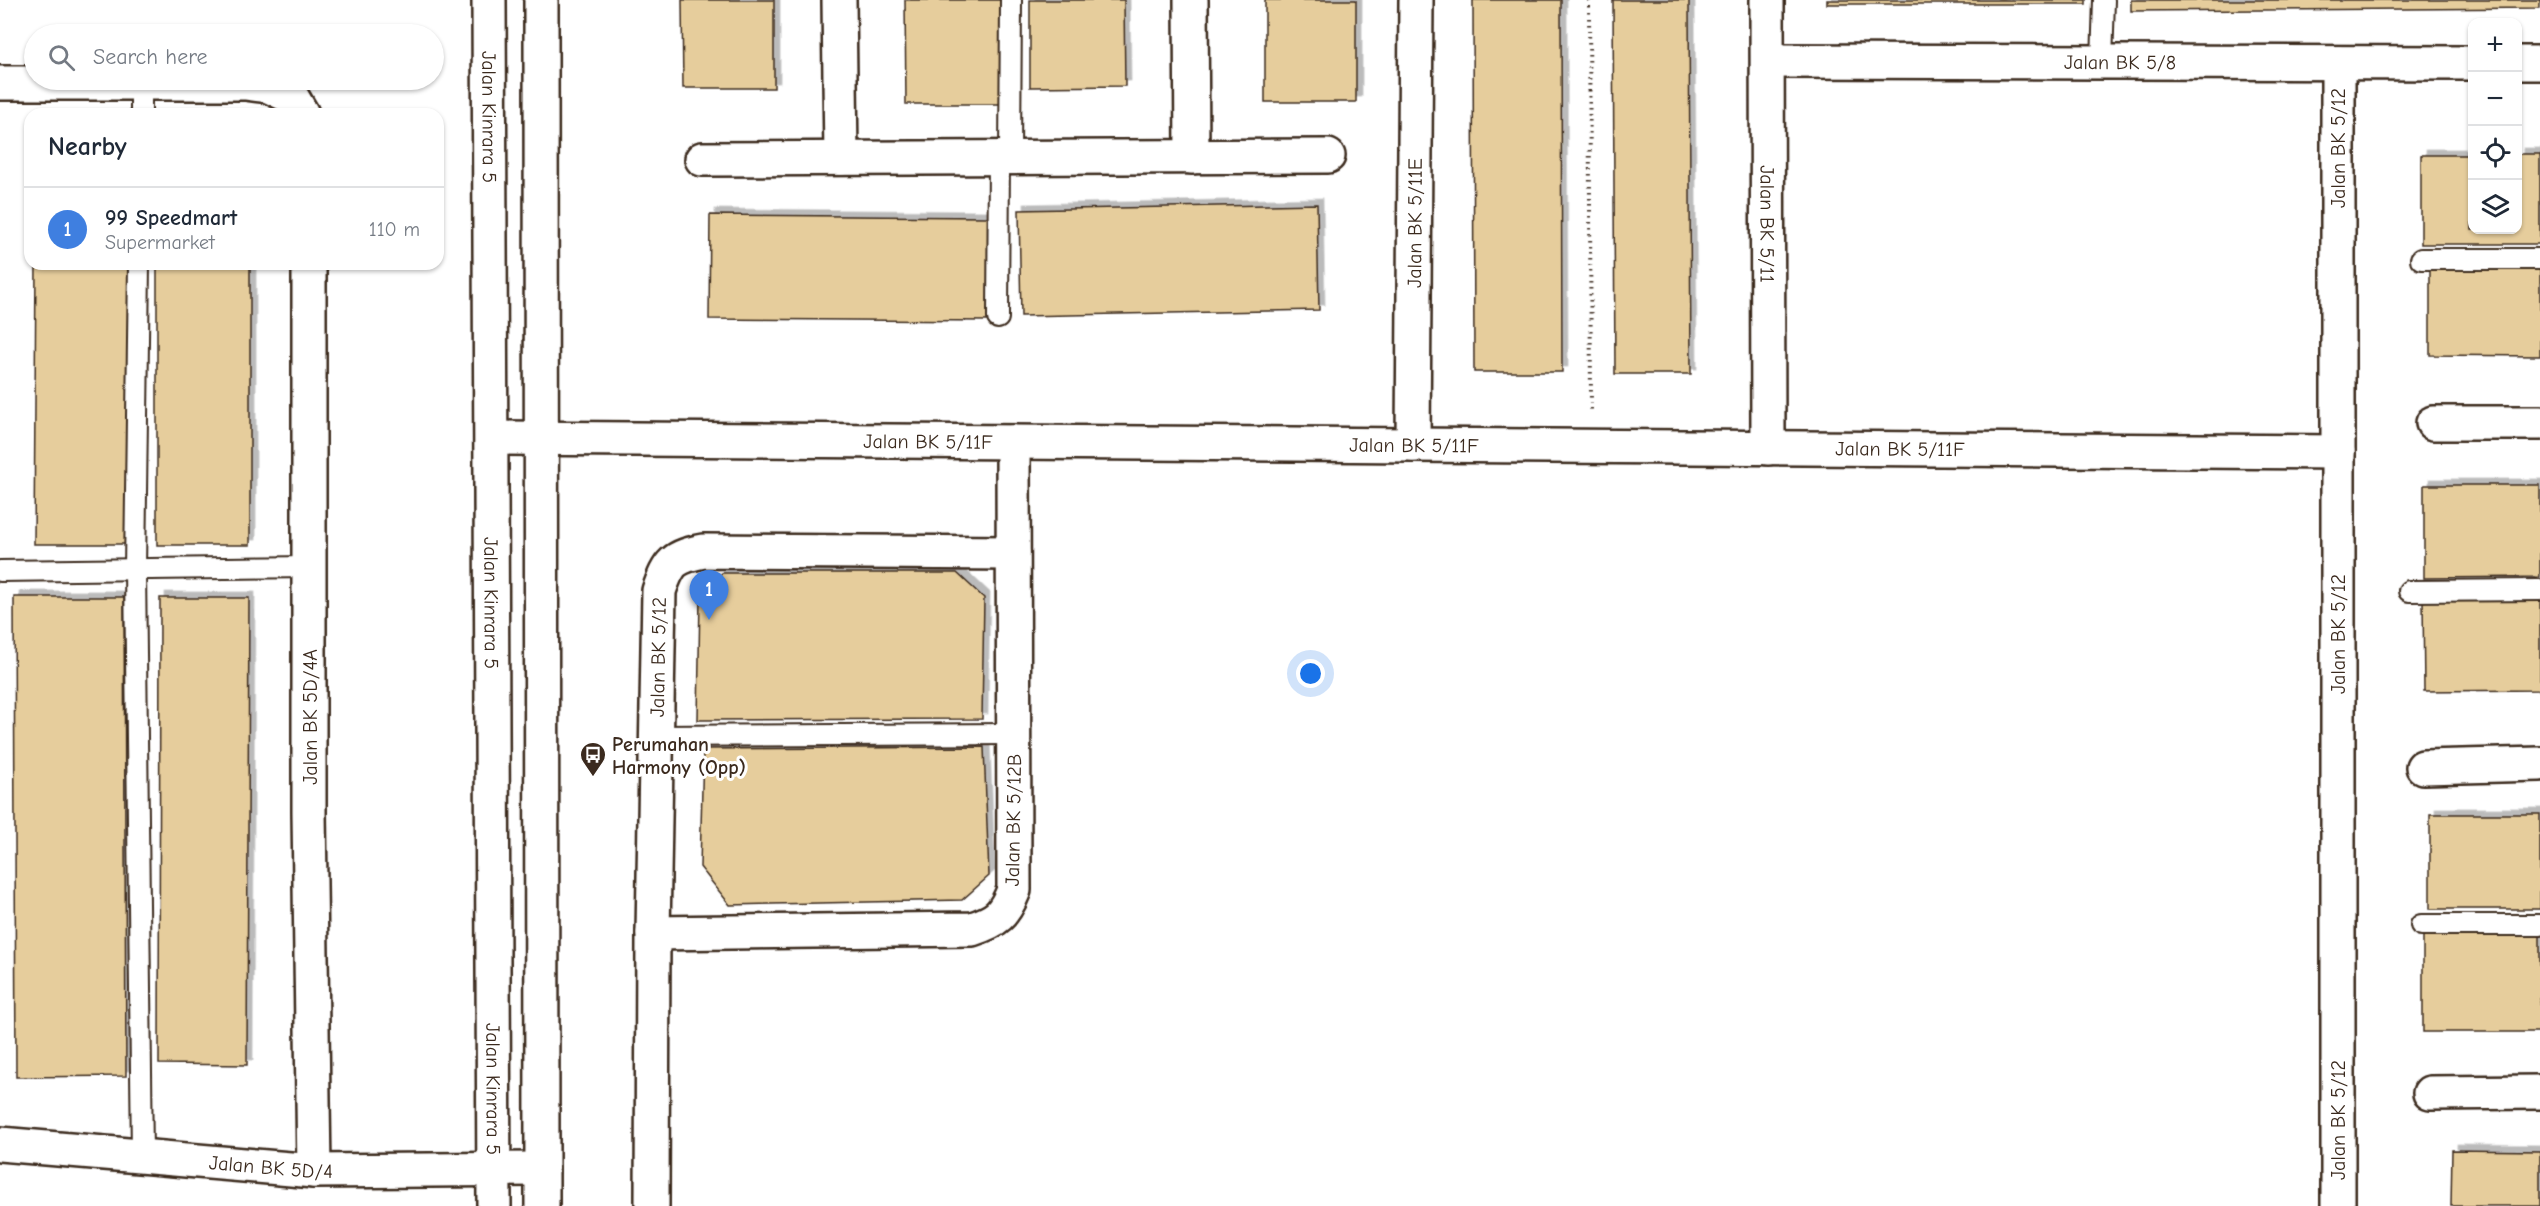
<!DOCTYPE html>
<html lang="en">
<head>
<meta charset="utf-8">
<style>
	:root { --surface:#fff; --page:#f6f6f7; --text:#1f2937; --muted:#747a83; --line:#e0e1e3; --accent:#3b2a1e }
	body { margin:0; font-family:"Comic Neue",sans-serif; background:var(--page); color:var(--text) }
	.controls { position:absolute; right:18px; top:18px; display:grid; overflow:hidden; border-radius:12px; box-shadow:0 2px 4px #0004 }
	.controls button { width:54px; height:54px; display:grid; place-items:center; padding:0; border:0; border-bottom:2px solid var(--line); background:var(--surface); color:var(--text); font:30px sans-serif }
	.you { position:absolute; left:1311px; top:674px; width:21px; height:21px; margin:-15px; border:4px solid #fff; border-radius:50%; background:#1a73e8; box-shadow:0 0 0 9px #1a73e833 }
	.badge { display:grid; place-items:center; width:39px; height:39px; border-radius:50%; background:var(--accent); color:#fff; font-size:20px; font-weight:700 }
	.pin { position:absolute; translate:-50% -50px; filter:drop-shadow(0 2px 3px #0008) }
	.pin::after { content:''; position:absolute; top:32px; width:21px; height:18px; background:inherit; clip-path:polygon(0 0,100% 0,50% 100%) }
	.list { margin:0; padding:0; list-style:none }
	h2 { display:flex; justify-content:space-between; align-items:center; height:78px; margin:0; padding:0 24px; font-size:26px }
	h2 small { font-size:20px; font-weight:400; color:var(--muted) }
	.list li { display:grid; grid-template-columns:39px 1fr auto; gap:18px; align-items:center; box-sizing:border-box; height:84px; padding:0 24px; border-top:2px solid var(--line) }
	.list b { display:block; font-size:22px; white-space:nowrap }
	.list p { margin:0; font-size:20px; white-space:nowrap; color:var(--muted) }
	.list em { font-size:20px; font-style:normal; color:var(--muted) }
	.icon { flex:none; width:33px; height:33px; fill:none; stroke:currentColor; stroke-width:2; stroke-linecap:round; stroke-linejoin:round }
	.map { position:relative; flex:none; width:2540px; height:1206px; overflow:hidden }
	.search { position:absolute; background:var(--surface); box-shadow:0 2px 4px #0004; left:24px; top:24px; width:420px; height:66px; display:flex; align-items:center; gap:15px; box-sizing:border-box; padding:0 21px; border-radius:33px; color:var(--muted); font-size:22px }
	.panel { position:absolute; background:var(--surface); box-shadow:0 2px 4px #0004; left:24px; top:108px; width:420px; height:162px; border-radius:18px }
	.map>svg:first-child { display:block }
	.building { fill:#e6cd9c; stroke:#3b2a1e; stroke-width:1.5; filter:url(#shadow) }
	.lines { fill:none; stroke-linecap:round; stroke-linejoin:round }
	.lane-casing { stroke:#3b2a1e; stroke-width:24 }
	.street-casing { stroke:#3b2a1e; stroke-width:38 }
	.secondary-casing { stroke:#3b2a1e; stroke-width:38 }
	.path { stroke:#3b2a1e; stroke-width:4; stroke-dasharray:1.5 4.5; stroke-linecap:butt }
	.lane { stroke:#fff; stroke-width:20 }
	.street { stroke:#fff; stroke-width:33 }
	.secondary { stroke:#fff; stroke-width:33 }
	.labels { text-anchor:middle; stroke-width:6; stroke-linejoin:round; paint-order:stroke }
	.street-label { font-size:20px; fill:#3b2a1e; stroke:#fff }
	.poi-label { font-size:20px; font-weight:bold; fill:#3b2a1e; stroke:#fff; text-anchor:start }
</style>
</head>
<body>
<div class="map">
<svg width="2540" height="1206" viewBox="0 0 2540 1206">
	<defs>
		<filter id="shadow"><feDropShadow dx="5.5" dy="-5.5" stdDeviation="0" flood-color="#0004"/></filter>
	</defs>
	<rect width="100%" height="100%" fill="#fff"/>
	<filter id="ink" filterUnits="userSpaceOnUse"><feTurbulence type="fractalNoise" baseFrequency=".0167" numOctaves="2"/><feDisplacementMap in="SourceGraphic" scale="12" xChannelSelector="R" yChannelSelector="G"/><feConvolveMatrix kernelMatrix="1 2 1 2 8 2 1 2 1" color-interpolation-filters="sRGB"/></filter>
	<g filter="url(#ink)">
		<g class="building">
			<path d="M682,0H774V88H683Z"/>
			<path d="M905,0H1000L1001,104H906Z"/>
			<path d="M1030,0H1124L1125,86L1030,87Z"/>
			<rect x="1265" y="0" width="91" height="102"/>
			<path d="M1473,0H1561L1562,372H1474Z"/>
			<path d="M1613,0H1689L1691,374H1615Z"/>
			<rect x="1827" y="0" width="259" height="4"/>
			<path d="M2131,0H2540V8L2131,11Z"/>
			<path d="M2518,154H2540V244H2421V155H2472V230H2518Z"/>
			<path d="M1317,204L1319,310L1021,316L1019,210Z"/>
			<path d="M710,215L989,217L988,321L709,319Z"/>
			<path d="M36,264H128L126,544H34Z"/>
			<rect x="157" y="264" width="93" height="281"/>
			<path d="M2430,266L2540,267V356L2430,355Z"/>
			<path d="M2424,485H2540V577L2424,578Z"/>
			<path d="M722,573H957L984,598L982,719L698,720L700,597Z"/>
			<path d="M14,597H124L126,1076L16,1077Z"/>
			<path d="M160,598H249L247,1065L159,1064Z"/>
			<path d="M2423,598H2540V690L2424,691Z"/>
			<path d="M984,747L989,876L962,900L730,905L700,867L703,749Z"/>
			<rect x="2430" y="814" width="110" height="95"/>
			<rect x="2423" y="929" width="117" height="103"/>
			<path d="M2452,1150L2540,1151V1206H2451Z"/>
		</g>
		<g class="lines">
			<defs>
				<g id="lane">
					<path d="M2102,62L2104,0"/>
					<path d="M141,114V82"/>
					<path d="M1010,157L1011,0"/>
					<path d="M2421,259H2540"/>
					<path d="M139,264L135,570L142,1155"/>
					<path d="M998,318L999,157"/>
					<path d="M0,571L310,567"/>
					<path d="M2409,591L2540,590"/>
					<path d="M656,736L1014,734"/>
					<path d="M2421,925H2540"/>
				</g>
				<g id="street">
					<path d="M839,0L841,158"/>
					<path d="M1191,0L1192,157"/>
					<path id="s1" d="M1767,0L1768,448"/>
					<path id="s2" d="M1768,61L2472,63"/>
					<path d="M2518,63H2540"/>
					<path d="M0,83H245L269,86L292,97L302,114"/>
					<path d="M702,159L1328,156"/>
					<path d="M309,264V812L314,1171"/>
					<path d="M2433,423H2540"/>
					<path id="s3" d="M492,438L2338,452"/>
					<path id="s4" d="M1413,445L1416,0"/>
					<path d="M2423,767L2540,764"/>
					<path d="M653,933L972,929C997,921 1004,915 1014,890L1013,442"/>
					<path d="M2430,1093L2540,1092"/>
					<path id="s5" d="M0,1144L314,1171L542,1169"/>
					<path id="s6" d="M652,1206L653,933L659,591C669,562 673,557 704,551L1013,553"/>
					<path d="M2338,1206V63"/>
				</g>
				<g id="secondary">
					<path id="s7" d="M489,0L494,1206"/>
					<path d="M541,0L542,1206"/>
				</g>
			</defs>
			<use href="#lane" class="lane-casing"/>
			<use href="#street" class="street-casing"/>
			<use href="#secondary" class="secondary-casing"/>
			<path class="path" d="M1589,0L1591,410"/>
			<use href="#lane" class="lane"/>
			<use href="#street" class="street"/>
			<use href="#secondary" class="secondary"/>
		</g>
	</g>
	<defs>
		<symbol id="bus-pin" viewBox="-11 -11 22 30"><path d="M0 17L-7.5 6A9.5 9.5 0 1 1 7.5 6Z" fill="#3b2a1e" stroke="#fff"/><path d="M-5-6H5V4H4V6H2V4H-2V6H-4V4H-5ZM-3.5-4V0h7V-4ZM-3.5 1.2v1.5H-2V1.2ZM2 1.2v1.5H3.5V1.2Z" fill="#fff"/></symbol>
	</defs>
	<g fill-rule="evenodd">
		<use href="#bus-pin" x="578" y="740" width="30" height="40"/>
	</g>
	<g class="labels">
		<g class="street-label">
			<text dy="7" stroke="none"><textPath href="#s2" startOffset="352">Jalan BK 5/8</textPath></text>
			<text dy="7" stroke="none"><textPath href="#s7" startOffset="117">Jalan Kinrara 5</textPath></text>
			<text transform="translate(2338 148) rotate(-90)" y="7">Jalan BK 5/12</text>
			<text dy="7" stroke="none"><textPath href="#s4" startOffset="222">Jalan BK 5/11E</textPath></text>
			<text dy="7" stroke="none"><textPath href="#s1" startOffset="224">Jalan BK 5/11</textPath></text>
			<text dy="7" stroke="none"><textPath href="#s3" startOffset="436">Jalan BK 5/11F</textPath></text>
			<text dy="7" stroke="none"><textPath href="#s3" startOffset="922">Jalan BK 5/11F</textPath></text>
			<text dy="7" stroke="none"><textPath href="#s3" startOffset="1408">Jalan BK 5/11F</textPath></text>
			<text dy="7" stroke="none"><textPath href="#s7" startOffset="603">Jalan Kinrara 5</textPath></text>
			<text transform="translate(2338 634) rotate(-90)" y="7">Jalan BK 5/12</text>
			<text dy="7" stroke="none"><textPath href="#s6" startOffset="549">Jalan BK 5/12</textPath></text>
			<text transform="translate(310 717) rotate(-90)" y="7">Jalan BK 5D/4A</text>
			<text transform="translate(1013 820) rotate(-89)" y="7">Jalan BK 5/12B</text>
			<text dy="7" stroke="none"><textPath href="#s7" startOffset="1089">Jalan Kinrara 5</textPath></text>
			<text transform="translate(2338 1120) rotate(-90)" y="7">Jalan BK 5/12</text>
			<text dy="7" stroke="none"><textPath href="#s5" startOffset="272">Jalan BK 5D/4</textPath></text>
		</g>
		<g class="poi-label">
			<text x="612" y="751">Perumahan<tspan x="612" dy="23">Harmony (Opp)</tspan></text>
		</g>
	</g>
</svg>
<div class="controls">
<button>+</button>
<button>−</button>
<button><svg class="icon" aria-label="locate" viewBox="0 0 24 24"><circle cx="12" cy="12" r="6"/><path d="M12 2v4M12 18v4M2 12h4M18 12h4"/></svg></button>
<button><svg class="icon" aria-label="layers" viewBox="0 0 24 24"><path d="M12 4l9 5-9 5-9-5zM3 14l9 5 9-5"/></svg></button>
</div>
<div class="you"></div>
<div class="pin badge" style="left:709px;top:620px;background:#3f7fe0">1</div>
<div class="search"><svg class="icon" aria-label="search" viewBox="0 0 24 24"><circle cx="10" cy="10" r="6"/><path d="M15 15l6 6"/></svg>Search here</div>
<section class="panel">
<h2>Nearby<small></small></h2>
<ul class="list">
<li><span class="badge" style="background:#3f7fe0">1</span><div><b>99 Speedmart</b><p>Supermarket</p></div><em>110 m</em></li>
</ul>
</section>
</div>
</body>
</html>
